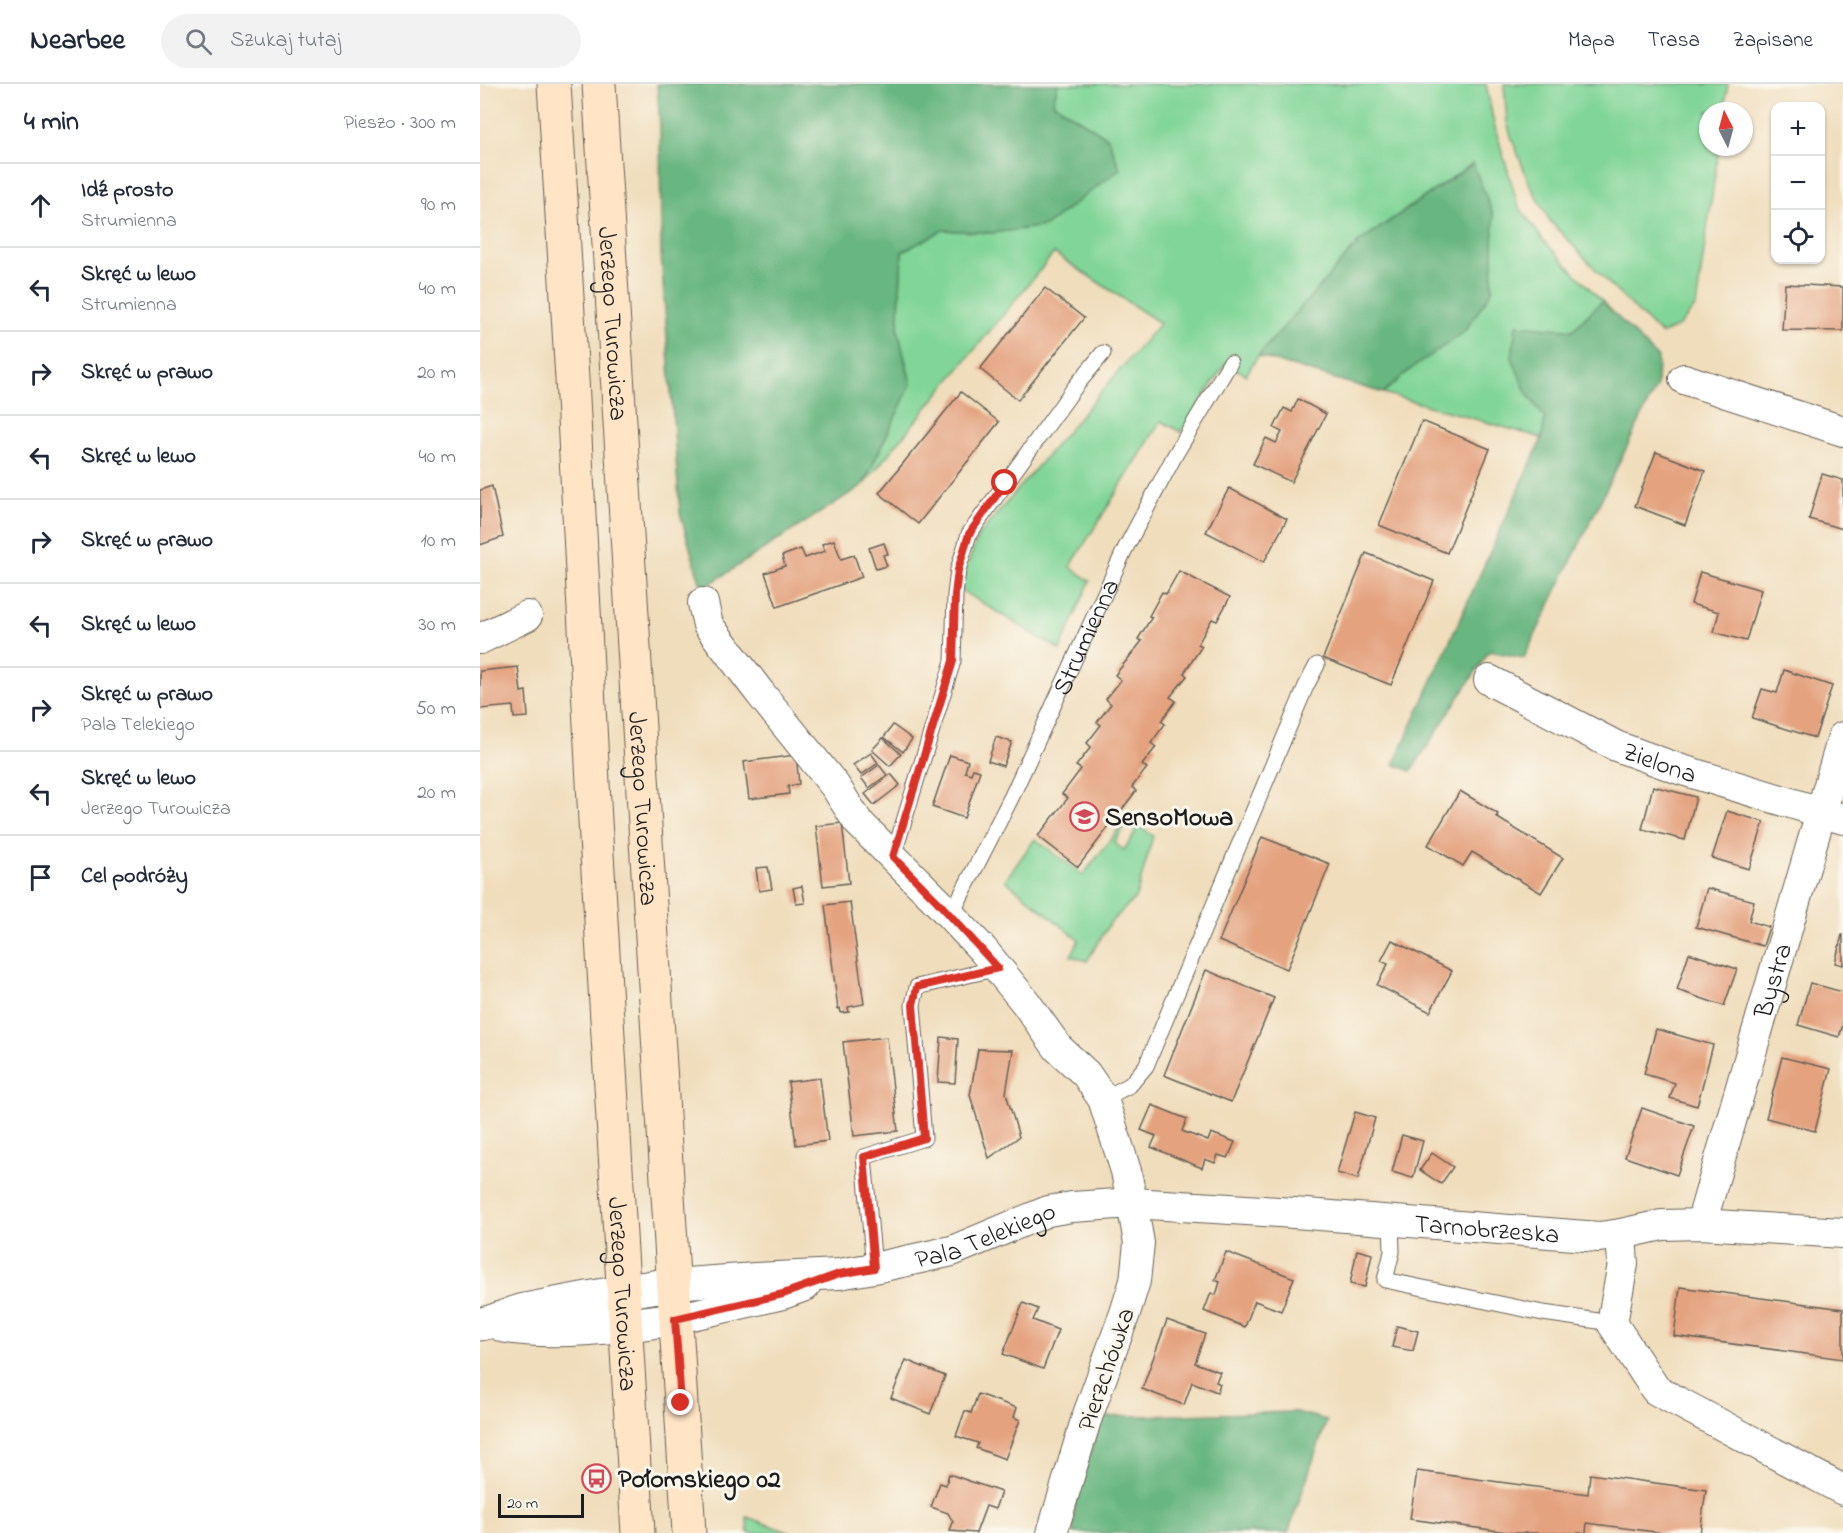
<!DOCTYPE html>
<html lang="pl">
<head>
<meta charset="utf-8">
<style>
	:root { --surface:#fff; --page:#f2f2f3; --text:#1f2937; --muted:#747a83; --line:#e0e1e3 }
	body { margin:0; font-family:"Indie Flower",sans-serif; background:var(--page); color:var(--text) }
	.controls { position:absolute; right:18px; top:18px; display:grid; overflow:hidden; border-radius:12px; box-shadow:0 2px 4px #0004 }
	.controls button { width:54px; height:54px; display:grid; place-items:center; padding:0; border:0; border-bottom:2px solid var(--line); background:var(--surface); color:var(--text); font:30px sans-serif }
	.compass { position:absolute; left:1219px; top:18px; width:54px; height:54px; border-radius:50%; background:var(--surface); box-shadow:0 2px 4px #0004; rotate:354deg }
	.scale { position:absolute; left:18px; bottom:15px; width:86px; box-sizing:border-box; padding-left:6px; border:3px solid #1c1c1c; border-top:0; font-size:16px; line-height:21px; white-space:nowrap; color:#1c1c1c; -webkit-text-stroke:4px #fbf7ec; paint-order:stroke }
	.stop { position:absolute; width:18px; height:18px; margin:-14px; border:4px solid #d93025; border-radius:50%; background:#fff }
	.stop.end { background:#d93025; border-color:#fff; box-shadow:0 2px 6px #0008 }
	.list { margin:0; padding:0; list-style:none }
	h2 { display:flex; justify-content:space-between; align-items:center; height:78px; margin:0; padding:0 24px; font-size:26px }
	h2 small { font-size:20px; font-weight:400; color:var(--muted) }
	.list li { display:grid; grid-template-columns:39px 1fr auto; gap:18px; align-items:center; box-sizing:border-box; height:84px; padding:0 24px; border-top:2px solid var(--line) }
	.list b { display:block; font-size:22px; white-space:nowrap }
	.list p { margin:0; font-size:20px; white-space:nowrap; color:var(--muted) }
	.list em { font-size:20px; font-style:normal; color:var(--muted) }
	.icon { flex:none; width:33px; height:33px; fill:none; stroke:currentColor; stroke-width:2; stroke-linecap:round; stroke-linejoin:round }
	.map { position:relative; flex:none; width:1363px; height:1449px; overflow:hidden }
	header { display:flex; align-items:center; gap:36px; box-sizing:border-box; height:84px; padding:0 30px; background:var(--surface); border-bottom:2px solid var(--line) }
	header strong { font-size:28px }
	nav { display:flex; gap:33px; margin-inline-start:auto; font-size:21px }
	.search { width:420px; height:54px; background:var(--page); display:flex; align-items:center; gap:15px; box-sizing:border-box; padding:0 21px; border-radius:33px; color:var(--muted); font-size:22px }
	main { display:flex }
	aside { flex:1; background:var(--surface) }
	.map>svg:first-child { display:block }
	.green { fill:#81d598; stroke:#4e785a; stroke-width:1.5; fill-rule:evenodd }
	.forest { fill:#68b680; stroke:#42694e; stroke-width:1.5 }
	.building { fill:#e4a27f }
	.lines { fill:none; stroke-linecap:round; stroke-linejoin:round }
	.service-casing { stroke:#666054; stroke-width:17 }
	.minor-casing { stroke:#666054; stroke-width:32 }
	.tertiary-casing { stroke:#666054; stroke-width:35 }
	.secondary-casing { stroke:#666054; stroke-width:35 }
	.service { stroke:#fff; stroke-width:15 }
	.minor { stroke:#fff; stroke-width:30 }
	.tertiary { stroke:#fff; stroke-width:33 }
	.secondary { stroke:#ffe4c6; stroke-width:33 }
	.route { stroke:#d93025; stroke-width:8 }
	.labels { text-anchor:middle; stroke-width:6; stroke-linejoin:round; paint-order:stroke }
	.street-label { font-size:26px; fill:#1c1c1c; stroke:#fbf7ec }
	.poi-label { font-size:26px; font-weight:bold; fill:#1c1c1c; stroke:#fbf7ec; text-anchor:start }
</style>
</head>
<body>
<header>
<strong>Nearbee</strong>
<div class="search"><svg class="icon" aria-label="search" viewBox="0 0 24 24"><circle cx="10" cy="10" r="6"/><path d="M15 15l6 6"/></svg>Szukaj tutaj</div>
<nav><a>Mapa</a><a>Trasa</a><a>Zapisane</a></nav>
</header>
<main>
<aside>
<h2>4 min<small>Pieszo · 300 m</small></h2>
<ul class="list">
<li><svg class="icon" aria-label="ahead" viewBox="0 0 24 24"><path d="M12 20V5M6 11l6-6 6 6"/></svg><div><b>Idź prosto</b><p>Strumienna</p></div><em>90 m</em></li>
<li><svg class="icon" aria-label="left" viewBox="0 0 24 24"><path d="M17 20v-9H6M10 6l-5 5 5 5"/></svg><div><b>Skręć w lewo</b><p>Strumienna</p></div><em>40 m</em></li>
<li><svg class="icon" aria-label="right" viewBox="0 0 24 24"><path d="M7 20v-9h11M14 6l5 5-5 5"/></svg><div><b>Skręć w prawo</b></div><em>20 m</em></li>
<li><svg class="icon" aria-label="left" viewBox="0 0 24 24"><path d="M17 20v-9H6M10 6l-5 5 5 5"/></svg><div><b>Skręć w lewo</b></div><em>40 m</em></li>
<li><svg class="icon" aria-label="right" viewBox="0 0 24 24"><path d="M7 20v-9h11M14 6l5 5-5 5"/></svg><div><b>Skręć w prawo</b></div><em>10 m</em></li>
<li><svg class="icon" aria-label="left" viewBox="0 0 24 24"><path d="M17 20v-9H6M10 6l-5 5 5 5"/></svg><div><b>Skręć w lewo</b></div><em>30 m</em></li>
<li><svg class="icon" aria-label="right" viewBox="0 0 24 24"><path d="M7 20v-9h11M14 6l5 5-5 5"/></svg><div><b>Skręć w prawo</b><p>Pala Telekiego</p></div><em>50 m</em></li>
<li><svg class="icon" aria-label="left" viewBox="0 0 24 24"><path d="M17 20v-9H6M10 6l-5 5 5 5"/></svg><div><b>Skręć w lewo</b><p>Jerzego Turowicza</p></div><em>20 m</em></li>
<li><svg class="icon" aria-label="arrive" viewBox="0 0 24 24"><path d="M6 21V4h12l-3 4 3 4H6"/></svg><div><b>Cel podróży</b></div></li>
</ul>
</aside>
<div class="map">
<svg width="1363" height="1449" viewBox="0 0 1363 1449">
	<rect width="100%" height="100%" fill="#fbf7ec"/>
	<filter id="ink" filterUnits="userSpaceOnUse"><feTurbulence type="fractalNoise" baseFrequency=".0167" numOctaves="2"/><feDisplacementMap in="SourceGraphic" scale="12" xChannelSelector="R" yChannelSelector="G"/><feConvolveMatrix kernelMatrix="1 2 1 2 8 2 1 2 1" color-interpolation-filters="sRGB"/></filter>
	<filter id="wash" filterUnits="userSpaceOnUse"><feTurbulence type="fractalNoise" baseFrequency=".008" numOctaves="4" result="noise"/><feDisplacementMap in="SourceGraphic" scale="24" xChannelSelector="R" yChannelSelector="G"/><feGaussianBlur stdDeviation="1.35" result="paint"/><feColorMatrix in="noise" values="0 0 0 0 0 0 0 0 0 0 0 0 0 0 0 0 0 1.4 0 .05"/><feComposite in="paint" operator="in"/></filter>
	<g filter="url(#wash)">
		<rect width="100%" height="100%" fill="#f0ddbc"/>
		<g class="green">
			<path d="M578,0H1006L1014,40L1038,121L1063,156L1122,217L1093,246L1036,241L1046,308L1065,334L1062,354L903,309L931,285L1014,133L992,80L879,158L778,272L766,291L746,279L701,348L681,337L590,483L610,497L580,566L479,505L498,452L680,239L574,169L383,401L431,300L418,247L422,168L462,146L513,149L628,54L572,19Z"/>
			<path d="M1024,0H1248L1244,27H1228V63H1239L1216,222L1199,242L1181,250L1133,204L1070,137L1049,99L1032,55L1027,39Z"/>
			<path d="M648,733L673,752L656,813L630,839L607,877L591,872L599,856L525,796L555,755L603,791ZM646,741L656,748L644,766L634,759Z"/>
			<path d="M267,1433L311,1449H268Z"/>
		</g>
		<g class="forest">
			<path d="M177,0H578L573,19L628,54L640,85L565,142L513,149L463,146L422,168L418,247L431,300L383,401L222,505L200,429L181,171L180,42Z"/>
			<path d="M993,80L1014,133L1012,207L984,248L931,285L903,309L778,272L879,158Z"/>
			<path d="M1122,217L1178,274L1177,301L1044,574L1009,567L931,687L914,680L1062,354L1065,334L1046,308L1032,274L1036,241L1093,246Z"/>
			<path d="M816,1328L847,1336L808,1449H593L595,1419L621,1333Z"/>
		</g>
		<g id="blocks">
			<g class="building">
				<path d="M1305,200L1363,203V247L1302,246Z"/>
				<path d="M565,204L604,234L538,316L500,285Z"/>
				<path d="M481,308L519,338L438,440L399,409Z"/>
				<path d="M818,315L846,330L811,398L773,380L786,354L796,359L802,348L794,344L804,324L812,328Z"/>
				<path d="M942,337L1010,365L967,469L899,441Z"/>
				<path d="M1176,368L1225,387L1205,441L1155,422Z"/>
				<path d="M1342,390L1363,396V445L1329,435Z"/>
				<path d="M12,402L23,453L0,461V406Z"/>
				<path d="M749,404L807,435L784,478L726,448Z"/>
				<path d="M354,456L361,475L374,471L382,493L297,523L285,489L305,482L302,472L321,465L325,474L345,467L342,460Z"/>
				<path d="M404,459L408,470L403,471L407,482L396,485L389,464Z"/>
				<path d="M886,469L954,497L911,601L843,574Z"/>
				<path d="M699,487L750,513L737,537L732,535L718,560L722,562L704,589L707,592L690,613L696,617L681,637L685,640L671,659L676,663L662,681L667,684L652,703L656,707L598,783L558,752L588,714L582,710L601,685L596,682L611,663L607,659L621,641L617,638L631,620L626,615L641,596L635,591L662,557L658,555L672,533L669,532L682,508L686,510Z"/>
				<path d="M1220,488L1281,506L1266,557L1234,548L1239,528L1211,520Z"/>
				<path d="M38,583L41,608L46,607L48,633L34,634L33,622L0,625V587Z"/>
				<path d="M1304,586L1352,602L1335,654L1272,634L1282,605L1297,609Z"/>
				<path d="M413,641L432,655L423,668L404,653Z"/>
				<path d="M516,653L532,658L523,682L508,677Z"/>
				<path d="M403,654L421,670L410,682L392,666Z"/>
				<path d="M391,669L398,679L381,691L373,681Z"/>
				<path d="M316,671L319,700L308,702L309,710L269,715L264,678Z"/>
				<path d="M470,671L488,677L485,688L491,690L493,685L500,687L484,734L452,723Z"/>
				<path d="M399,681L407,691L389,704L381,694Z"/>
				<path d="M411,690L420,701L394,721L385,710Z"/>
				<path d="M1173,702L1216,713L1205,756L1162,745Z"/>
				<path d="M980,707L1018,730L1016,733L1083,774L1061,809L992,768L983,782L948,761Z"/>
				<path d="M1247,727L1284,738L1269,785L1232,774Z"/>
				<path d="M362,739L369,799L343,802L336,742Z"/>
				<path d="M782,753L850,780L807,885L739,857Z"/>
				<path d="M288,783L292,805L279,807L276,784Z"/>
				<path d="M322,802L325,819L316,820L313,804Z"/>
				<path d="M1227,804L1274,817L1269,837L1289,843L1283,862L1216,843Z"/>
				<path d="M370,818L384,920L368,923L369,928L361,929L360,924L358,925L345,821Z"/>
				<path d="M1362,851H1363V881L1355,879Z"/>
				<path d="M912,856L972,887L950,928L897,901L908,880L901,877Z"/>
				<path d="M1209,869L1257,885L1244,922L1197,906Z"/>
				<path d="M726,886L794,914L751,1018L684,991Z"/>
				<path d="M1330,899L1363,908V941L1359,953L1318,941Z"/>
				<path d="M1176,945L1233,961L1217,1022L1190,1014L1195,999L1164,990Z"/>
				<path d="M407,953L418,1047L374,1052L363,958Z"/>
				<path d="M461,953L478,955L475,999L458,998Z"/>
				<path d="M498,965L533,966L526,1009L539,1053L509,1074L490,1011Z"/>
				<path d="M1302,973L1351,985L1335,1047L1286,1034Z"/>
				<path d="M340,994L348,1057L316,1061L308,998Z"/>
				<path d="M672,1021L707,1035L702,1047L728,1057L731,1049L755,1058L748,1074L738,1071L735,1079L725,1075L722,1084L671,1063L676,1052L661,1046Z"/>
				<path d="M1162,1024L1214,1042L1197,1091L1145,1073Z"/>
				<path d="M875,1028L895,1034L878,1095L857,1089Z"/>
				<path d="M922,1051L943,1057L933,1094L912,1088Z"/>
				<path d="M952,1069L973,1083L961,1100L940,1086Z"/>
				<path d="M877,1166L892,1170L885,1203L870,1200Z"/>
				<path d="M746,1168L814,1194L801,1227L775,1217L765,1243L724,1227L731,1209L736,1211L740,1198L735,1196Z"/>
				<path d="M1200,1203L1363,1225V1275L1194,1252Z"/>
				<path d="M543,1219L558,1225L553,1236L578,1246L563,1285L523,1270Z"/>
				<path d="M687,1236L725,1250L715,1279L740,1288L736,1298L740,1300L737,1308L712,1298L704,1321L662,1305Z"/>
				<path d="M917,1242L938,1247L933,1267L912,1263Z"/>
				<path d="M426,1276L465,1292L450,1330L411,1314Z"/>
				<path d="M498,1310L537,1324L534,1333L540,1336L525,1375L496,1364L498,1359L476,1352L485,1327L491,1329Z"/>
				<path d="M937,1387L1108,1410L1110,1390L1226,1406L1220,1449H1183L1107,1439L1106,1449H1034L930,1435Z"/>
				<path d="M469,1390L521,1408L515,1425L506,1422L496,1449L470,1447L473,1438L468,1429L451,1423L460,1399L466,1401Z"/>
			</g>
		</g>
	</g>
	<g filter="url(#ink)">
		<use href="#blocks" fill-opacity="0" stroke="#666054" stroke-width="1.5"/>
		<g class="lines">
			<defs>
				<g id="service">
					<path d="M413,773L473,577L475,511L478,486L489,450L595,303L623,269"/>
					<path id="s1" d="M471,831L531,714L645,465L695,371L750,279"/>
					<path d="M623,1015L650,1001L666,982L826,602L837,581"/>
					<path d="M911,1137L912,1168L905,1196L1063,1229L1132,1239"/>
					<path d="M394,1184L384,1073L444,1054L433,921L437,903L518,884"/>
				</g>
				<g id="minor">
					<path d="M1204,295L1363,347"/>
					<path d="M223,519L228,541L280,609L355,702L378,738L457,817L503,866L546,919L578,964L606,990L623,1015L646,1087L652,1119L659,1159L655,1197L645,1229L606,1336L572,1449"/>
					<path d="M0,555L47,532"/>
					<path id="s2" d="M1009,596L1136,662L1199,685L1363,735"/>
					<path id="s3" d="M1221,1140L1363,653"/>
					<path d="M1141,1150L1143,1180L1132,1239L1176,1306L1363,1406"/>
					<path id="s4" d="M193,1200L275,1194L359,1190L394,1184L472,1167L568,1127L592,1123L652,1119L814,1129L1119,1153L1141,1150L1182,1141L1221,1140L1363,1149"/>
					<path d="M195,1235L303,1210L325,1202"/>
				</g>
				<g id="tertiary">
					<path d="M0,1240C16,1238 30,1229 45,1226C94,1216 143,1207 193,1200"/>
					<path d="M24,1242C75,1251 143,1242 195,1235"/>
				</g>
				<g id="secondary">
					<path id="s5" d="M74,0L92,295L115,737L158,1449"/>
					<path id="s6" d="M119,0L209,1449"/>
				</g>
			</defs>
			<use href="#service" class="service-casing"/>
			<use href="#minor" class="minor-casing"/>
			<use href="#tertiary" class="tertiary-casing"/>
			<use href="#secondary" class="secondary-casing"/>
			<use href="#service" class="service"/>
			<use href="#minor" class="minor"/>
			<use href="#tertiary" class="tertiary"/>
			<use href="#secondary" class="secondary"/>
		</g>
	</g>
	<g class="lines" filter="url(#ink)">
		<path class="route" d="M201,1319L195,1235L303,1210L359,1190L394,1184L384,1073L444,1054L433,921L437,903L518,884L457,817L413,773L473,577L475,511L478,486L489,450L525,399"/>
	</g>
	<defs>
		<symbol id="school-ring" viewBox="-11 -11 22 22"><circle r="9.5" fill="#fbf7ec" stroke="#d1495b" stroke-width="1.5"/><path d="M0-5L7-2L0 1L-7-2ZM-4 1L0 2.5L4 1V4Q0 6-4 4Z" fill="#d1495b"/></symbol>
		<symbol id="bus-ring" viewBox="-11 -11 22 22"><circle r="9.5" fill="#fbf7ec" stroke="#d1495b" stroke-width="1.5"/><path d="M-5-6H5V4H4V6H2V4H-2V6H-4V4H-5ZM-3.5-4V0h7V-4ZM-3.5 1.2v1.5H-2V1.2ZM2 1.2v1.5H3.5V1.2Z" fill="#d1495b"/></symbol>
	</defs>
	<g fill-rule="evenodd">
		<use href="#school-ring" x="588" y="716" width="33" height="33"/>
		<use href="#bus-ring" x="100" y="1378" width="33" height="33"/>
	</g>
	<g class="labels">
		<g class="street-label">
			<text dy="9" stroke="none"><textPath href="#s6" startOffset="240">Jerzego Turowicza</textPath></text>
			<text dy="9" stroke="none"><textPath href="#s1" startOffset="309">Strumienna</textPath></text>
			<text dy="9" stroke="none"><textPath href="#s2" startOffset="190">Zielona</textPath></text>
			<text dy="9" stroke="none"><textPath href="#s6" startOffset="726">Jerzego Turowicza</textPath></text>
			<text dy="9" stroke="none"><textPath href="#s3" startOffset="254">Bystra</textPath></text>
			<text dy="9" stroke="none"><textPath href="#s4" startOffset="826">Tarnobrzeska</textPath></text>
			<text dy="9" stroke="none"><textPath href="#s4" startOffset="318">Pala Telekiego</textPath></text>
			<text dy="9" stroke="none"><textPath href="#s5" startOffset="1212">Jerzego Turowicza</textPath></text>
			<text transform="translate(625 1285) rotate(-71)" y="9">Pierzchówka</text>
		</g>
		<g class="poi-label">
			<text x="625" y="741">SensoMowa</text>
			<text x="138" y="1403">Połomskiego 02</text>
		</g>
	</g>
</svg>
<div class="controls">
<button>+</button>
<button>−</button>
<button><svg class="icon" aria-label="locate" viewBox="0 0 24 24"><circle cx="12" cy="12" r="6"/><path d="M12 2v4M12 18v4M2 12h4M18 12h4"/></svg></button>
</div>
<svg class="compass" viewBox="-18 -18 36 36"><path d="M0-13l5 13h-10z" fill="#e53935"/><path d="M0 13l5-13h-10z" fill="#747a83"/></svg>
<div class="scale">20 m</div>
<div class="stop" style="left:525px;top:399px"></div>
<div class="stop end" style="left:201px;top:1319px"></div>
</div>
</main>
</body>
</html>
